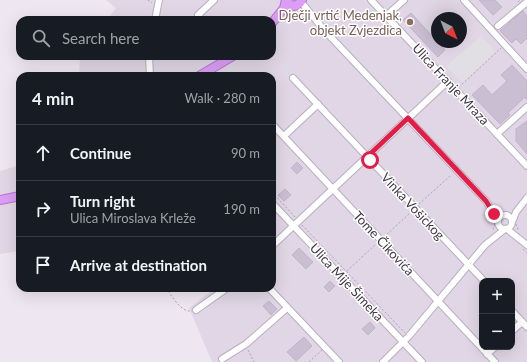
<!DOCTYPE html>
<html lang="en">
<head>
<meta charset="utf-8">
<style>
	:root { --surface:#171b24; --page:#20242c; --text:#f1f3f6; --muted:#9ea1a6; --line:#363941 }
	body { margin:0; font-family:Lato,sans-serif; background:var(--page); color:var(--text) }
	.controls { position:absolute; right:12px; bottom:12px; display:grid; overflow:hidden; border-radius:8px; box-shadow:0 4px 16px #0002 }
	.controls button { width:36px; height:36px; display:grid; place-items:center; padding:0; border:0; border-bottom:1px solid var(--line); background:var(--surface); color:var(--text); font:20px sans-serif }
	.compass { position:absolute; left:431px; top:12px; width:36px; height:36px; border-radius:50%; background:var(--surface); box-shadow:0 4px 16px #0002; rotate:138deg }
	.stop { position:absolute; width:12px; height:12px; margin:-9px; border:3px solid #e11d48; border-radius:50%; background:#fff }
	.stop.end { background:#e11d48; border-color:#fff; box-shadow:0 1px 4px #0008 }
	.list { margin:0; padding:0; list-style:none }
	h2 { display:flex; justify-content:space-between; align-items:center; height:52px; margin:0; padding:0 16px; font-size:17px }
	h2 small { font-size:13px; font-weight:400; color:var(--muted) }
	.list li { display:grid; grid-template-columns:26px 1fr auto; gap:12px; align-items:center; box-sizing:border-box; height:56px; padding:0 16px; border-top:1px solid var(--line) }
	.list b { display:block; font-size:15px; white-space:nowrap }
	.list p { margin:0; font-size:13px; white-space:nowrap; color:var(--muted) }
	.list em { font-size:13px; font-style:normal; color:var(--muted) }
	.icon { flex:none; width:22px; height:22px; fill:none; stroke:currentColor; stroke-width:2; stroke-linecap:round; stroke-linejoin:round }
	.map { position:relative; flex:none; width:527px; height:362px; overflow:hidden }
	.search { position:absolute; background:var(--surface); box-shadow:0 4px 16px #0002; left:16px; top:16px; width:260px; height:44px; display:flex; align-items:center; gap:10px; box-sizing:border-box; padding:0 14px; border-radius:12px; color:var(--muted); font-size:15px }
	.panel { position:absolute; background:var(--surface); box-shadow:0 4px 16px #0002; left:16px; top:72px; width:260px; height:220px; border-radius:12px }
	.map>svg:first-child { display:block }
	.residential { fill:#e0d6e5; fill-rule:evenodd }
	.parking { fill:#e1dfe3 }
	.building { fill:#cabed2; stroke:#c2b2cc }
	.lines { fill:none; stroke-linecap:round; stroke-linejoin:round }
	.minor-casing { stroke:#b9aebf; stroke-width:8 }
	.major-casing { stroke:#b870d7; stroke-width:10 }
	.path { stroke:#b19dbc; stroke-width:1; stroke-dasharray:2 2; stroke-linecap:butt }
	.minor { stroke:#fff; stroke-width:6 }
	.major { stroke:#db9ef4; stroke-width:8 }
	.route { stroke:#e11d48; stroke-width:5 }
	.education-dot { fill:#8d6e63; stroke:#fff; stroke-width:1.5 }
	.labels { text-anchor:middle; stroke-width:3; stroke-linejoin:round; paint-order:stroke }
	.education-label { font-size:13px; fill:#785e54; stroke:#fff; text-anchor:end }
	.street-label { font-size:13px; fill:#3f3744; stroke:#fff }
</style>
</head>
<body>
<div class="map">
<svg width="527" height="362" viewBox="0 0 527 362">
	<rect width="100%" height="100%" fill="#eee7f2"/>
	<g class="residential">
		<path d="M106,0H527V362H212L189,308L215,288H272V76H79L80,56H272V20H107L116,8ZM437,18H461V42H437ZM482,281H512V347H482Z"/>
		<path d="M20,165V251L0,254V171Z"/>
	</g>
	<path class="parking" d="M481,36L496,52L463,83L446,66Z"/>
	<g class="building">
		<path d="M479,0H495L502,7L493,15Z"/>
		<path d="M523,11L527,16V38L521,44L516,39L512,43L500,31Z"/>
		<path d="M411,13L445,50L438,57L403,20Z"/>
		<path d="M512,65L527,81V100L525,97L508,113L510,115L500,124L472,95L483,85L492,95L507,81L501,75Z"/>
		<path d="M527,121V154L516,141V129Z"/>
		<path d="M297,162L303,168L297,174L291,168Z"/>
		<path d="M285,189L291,195L284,201L278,195Z"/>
		<path d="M299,248L313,262L306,269L292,255Z"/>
		<path d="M330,281L335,286L329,292L324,287Z"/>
		<path d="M269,301L277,309L271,315L263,306Z"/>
		<path d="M370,322L375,328L368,335L362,329Z"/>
		<path d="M304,337L312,346L296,361L287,352Z"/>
	</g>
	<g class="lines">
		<defs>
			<g id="minor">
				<path d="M371,0L527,166"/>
				<path d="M464,0L527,69"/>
				<path d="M301,2L325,31L486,201L498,221"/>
				<path d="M386,16L404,0"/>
				<path d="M155,20L159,0"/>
				<path d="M202,20L198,15L214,0"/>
				<path d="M498,26L527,2"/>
				<path d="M149,56L150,76"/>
				<path d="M293,78L484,281"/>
				<path d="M272,124L495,362"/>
				<path d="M497,134L527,107"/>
				<path d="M284,136L318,104"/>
				<path d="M272,203L422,362"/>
				<circle cx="505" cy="222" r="7"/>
				<path d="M513,220L516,212L527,198"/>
				<path d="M507,229L527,245"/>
				<path d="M272,246L448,81"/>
				<path d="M269,288L339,362"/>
				<path d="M196,310L227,288"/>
				<path d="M512,311L527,327"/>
				<path d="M512,331L522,322"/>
				<path d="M487,354L495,347"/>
				<path d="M222,359L246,344L287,308"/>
				<path d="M383,362L409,336L485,245L505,229"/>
			</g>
			<g id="major">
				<path d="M287,0L290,5L295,6L300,3L302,0"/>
				<path d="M272,23L284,8L286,0"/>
				<path d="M199,76L233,56"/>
				<path d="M0,200L20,196"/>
			</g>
		</defs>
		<use href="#minor" class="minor-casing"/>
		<use href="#major" class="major-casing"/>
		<g class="path">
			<path d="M148,0L152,3"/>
			<path d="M518,2L520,0"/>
			<path d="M300,11L310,22"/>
			<path d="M459,87L501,48"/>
			<path d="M272,192L295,217"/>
			<path d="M419,204L450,176"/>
			<path d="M495,224L493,229L495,231"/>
			<path d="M516,224L518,229L517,230"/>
			<path d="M302,225L405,333"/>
			<path d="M384,237L411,212"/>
			<path d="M523,249L527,253"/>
			<path d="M347,271L377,243"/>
			<path d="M166,288C172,296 181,313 192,311"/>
			<path d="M248,350L254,362"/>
			<path d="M309,362L322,350"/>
		</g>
		<use href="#minor" class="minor"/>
		<use href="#major" class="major"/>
	</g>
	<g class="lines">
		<path class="route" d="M370,160L367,157L408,118L486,201L494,214"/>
	</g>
	<circle class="education-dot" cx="410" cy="22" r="4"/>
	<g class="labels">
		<g class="education-label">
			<text x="402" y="20">Dječji vrtić Medenjak,<tspan x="402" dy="15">objekt Zvjezdica</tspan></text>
		</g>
		<g class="street-label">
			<text transform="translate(451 84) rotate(47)" y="5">Ulica Franje Mraza</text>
			<text transform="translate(413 206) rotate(47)" y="5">Vinka Vošickog</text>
			<text transform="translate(384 243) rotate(47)" y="5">Tome Čikovića</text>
			<text transform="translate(347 282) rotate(47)" y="5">Ulica Mije Šimeka</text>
		</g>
	</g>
</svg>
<div class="controls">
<button>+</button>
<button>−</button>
</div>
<svg class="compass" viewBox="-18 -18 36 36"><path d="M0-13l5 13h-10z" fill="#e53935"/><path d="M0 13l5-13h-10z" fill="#9ea1a6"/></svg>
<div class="stop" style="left:370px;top:160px"></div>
<div class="stop end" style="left:494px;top:214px"></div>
<div class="search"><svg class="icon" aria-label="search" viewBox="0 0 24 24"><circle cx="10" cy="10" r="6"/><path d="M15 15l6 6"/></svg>Search here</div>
<section class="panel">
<h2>4 min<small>Walk · 280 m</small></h2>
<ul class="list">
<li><svg class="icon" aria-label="ahead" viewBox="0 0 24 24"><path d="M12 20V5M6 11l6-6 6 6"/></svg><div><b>Continue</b></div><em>90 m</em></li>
<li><svg class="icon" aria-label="right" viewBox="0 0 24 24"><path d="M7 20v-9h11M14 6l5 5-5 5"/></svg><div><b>Turn right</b><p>Ulica Miroslava Krleže</p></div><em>190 m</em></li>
<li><svg class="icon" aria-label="arrive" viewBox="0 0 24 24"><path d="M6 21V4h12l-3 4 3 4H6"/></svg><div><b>Arrive at destination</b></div></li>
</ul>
</section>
</div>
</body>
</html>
